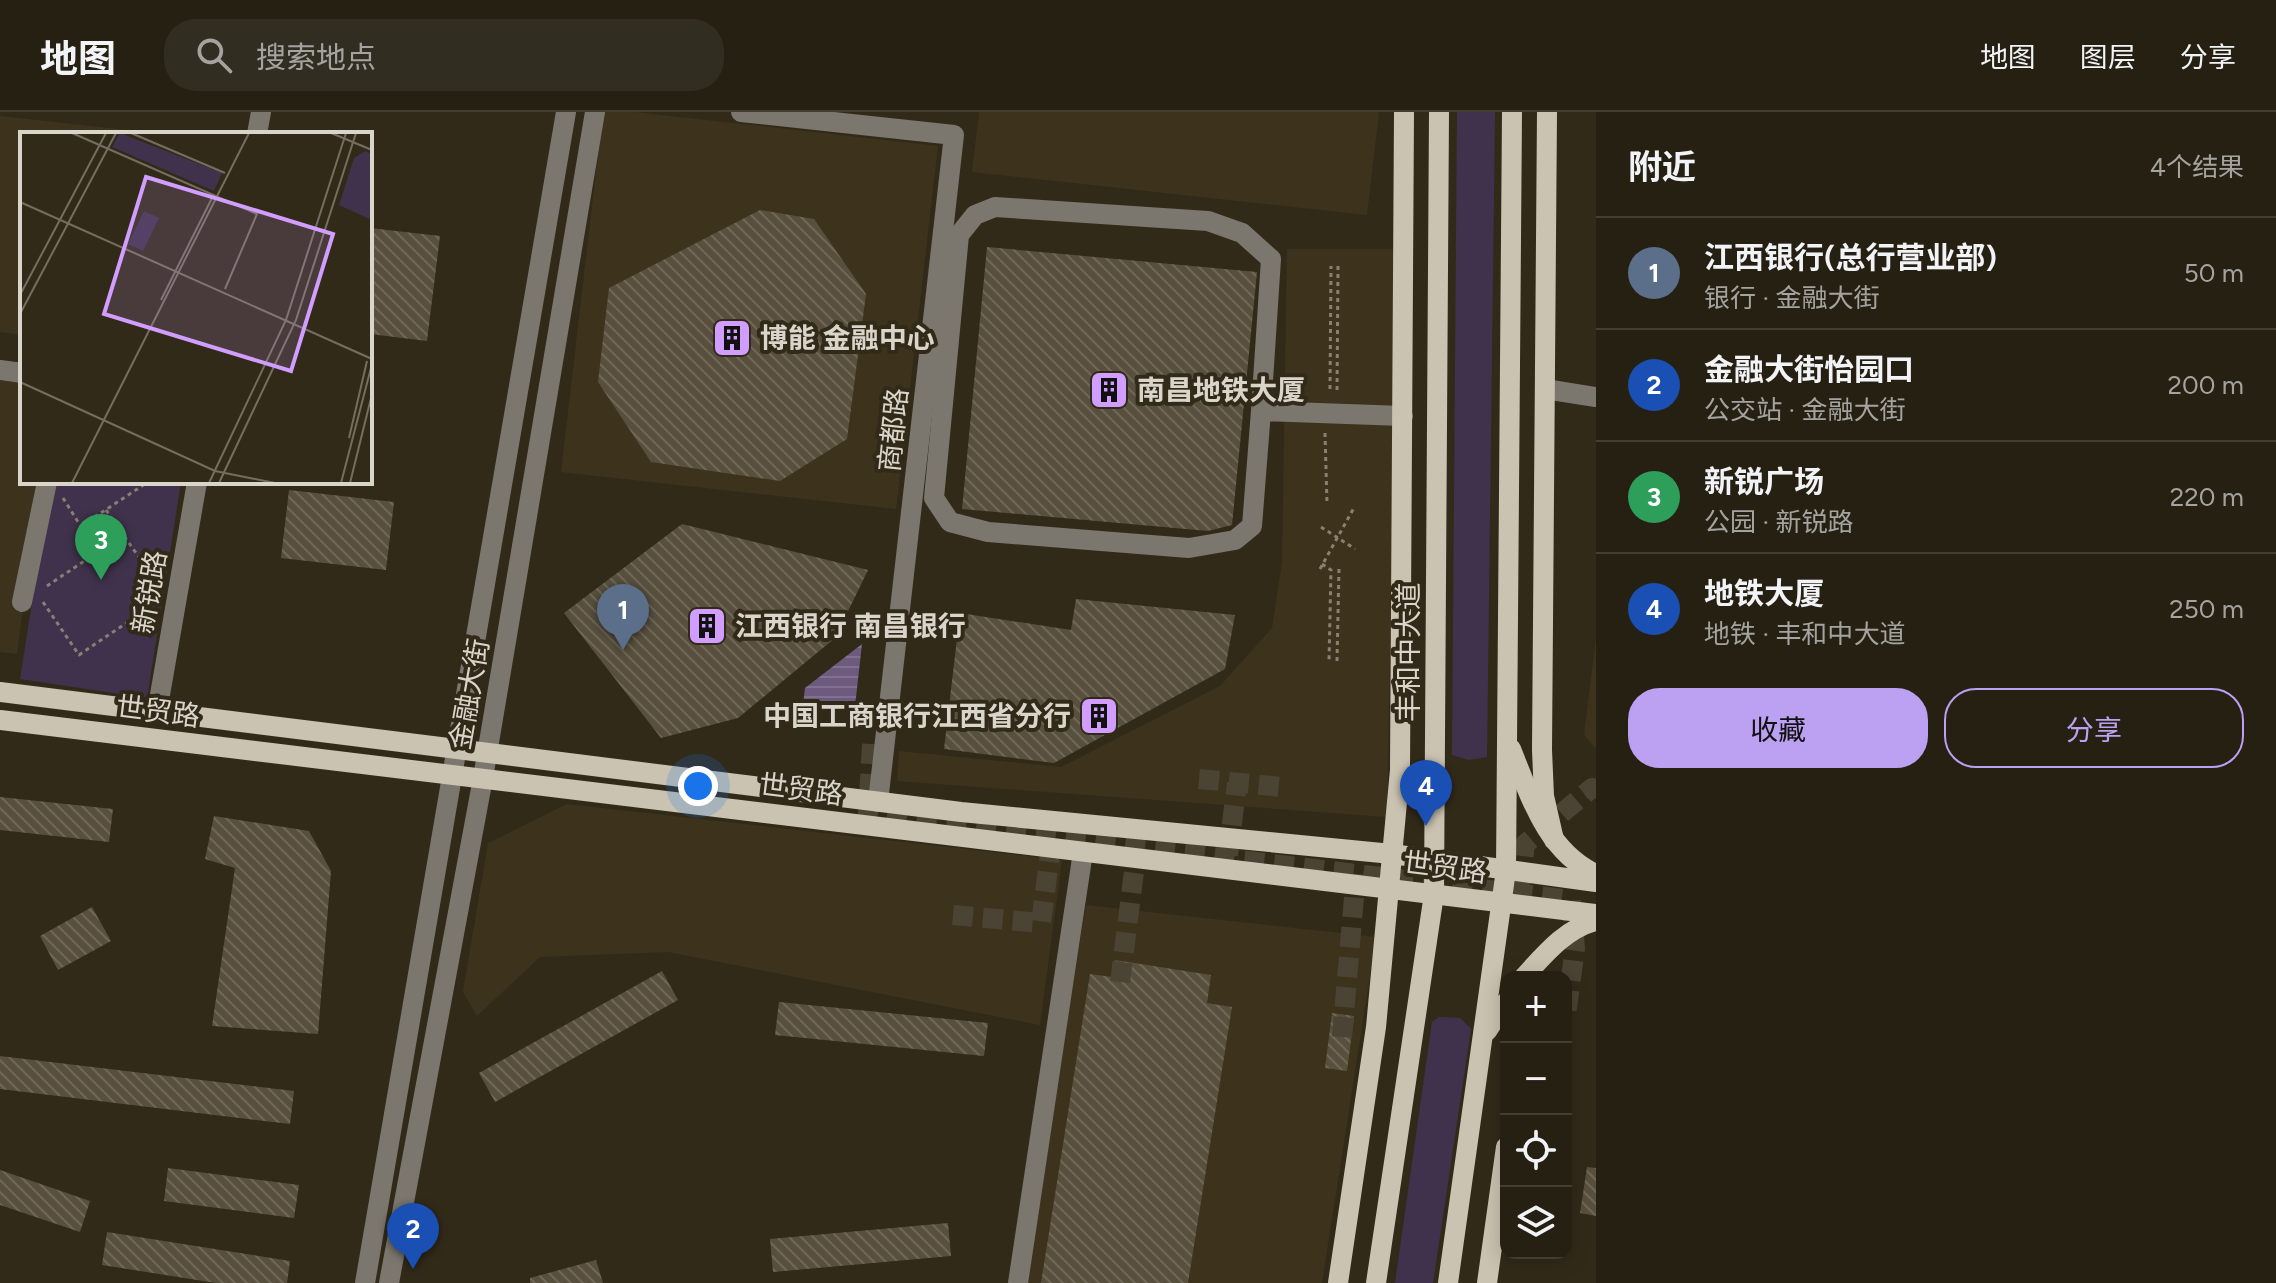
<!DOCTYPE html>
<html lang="zh">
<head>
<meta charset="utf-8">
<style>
	:root { --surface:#262013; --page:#322d21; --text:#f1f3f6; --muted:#a4a3a0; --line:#423e33; --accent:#bca0f2 }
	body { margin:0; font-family:Figtree,"Noto Sans SC",sans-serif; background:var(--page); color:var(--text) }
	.controls { position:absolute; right:24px; bottom:24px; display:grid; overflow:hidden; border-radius:16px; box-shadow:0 4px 20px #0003 }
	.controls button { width:72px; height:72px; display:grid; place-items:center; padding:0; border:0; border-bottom:2px solid var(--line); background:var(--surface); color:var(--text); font:40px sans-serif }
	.you { position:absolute; left:698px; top:674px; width:28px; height:28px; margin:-20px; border:6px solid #fff; border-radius:50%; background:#1a73e8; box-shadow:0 0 0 12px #1a73e833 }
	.badge { display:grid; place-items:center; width:52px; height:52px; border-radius:50%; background:var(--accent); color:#fff; font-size:26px; font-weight:700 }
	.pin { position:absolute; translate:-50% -66px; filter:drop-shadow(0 2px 4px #0008) }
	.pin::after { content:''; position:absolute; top:42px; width:28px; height:24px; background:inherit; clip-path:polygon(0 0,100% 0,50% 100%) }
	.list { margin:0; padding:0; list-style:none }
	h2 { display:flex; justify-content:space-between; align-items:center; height:104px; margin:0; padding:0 32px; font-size:34px }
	h2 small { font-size:26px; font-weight:400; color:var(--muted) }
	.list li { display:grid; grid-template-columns:52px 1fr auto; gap:24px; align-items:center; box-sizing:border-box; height:112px; padding:0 32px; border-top:2px solid var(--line) }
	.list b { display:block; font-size:30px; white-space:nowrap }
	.list p { margin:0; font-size:26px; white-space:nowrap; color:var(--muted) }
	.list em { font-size:26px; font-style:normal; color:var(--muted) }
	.actions { display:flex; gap:16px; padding:24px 32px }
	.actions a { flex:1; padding:18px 0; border:2px solid var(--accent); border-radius:32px; text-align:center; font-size:28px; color:var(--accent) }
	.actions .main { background:var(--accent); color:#111 }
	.icon { flex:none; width:44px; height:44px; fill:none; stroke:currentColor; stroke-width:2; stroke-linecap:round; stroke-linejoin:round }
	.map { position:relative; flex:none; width:1596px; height:1171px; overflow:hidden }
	header { display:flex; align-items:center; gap:48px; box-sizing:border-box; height:112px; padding:0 40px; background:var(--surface); border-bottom:2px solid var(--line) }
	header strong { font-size:38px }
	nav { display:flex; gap:44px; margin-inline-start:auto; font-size:28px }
	.search { width:560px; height:72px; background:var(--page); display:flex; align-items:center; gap:20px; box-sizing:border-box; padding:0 28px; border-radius:32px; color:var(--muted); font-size:30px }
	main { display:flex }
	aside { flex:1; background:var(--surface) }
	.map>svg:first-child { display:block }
	.built { fill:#3d321c }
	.park { fill:#40324c }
	.water { fill:url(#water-rules) }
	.building { fill:url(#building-back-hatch) }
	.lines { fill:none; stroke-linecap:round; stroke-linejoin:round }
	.minor-tunnel { stroke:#4b4434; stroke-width:20; stroke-dasharray:20 10; stroke-linecap:butt }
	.path { stroke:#878173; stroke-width:3; stroke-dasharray:4 4; stroke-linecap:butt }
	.minor { stroke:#7b776e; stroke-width:20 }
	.major { stroke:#cbc3b1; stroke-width:20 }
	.labels { text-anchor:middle; stroke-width:8; stroke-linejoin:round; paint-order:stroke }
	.poi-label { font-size:28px; font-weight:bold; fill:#dad5cb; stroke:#322a19; text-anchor:start }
	.street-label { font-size:28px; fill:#dad5cb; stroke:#322a19 }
	.inset-road { fill:none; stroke:#756e60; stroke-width:2 }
	.view { fill:#d19dfe; fill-opacity:0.15; stroke:#d19dfe; stroke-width:4 }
	.inset-edge { fill:none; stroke:#dad5cb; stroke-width:4 }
</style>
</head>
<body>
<header>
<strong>地图</strong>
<div class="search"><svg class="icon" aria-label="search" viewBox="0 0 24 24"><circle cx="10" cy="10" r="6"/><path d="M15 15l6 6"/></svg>搜索地点</div>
<nav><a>地图</a><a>图层</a><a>分享</a></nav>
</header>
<main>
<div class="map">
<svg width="1596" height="1171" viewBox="0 0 1596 1171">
	<defs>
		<pattern id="water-rules" width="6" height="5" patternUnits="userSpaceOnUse" patternTransform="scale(2)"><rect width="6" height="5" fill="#6d5a7e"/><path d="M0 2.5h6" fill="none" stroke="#81718f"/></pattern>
		<pattern id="building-back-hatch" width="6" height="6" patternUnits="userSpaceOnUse" patternTransform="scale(2)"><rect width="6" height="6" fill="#584f3d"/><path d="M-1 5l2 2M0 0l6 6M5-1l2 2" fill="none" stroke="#6f6758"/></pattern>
	</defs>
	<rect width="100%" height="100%" fill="#322a19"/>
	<g class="built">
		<path d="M603,0H635L938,34L896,397L561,360Z"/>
		<path d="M979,0H1379L1367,103L972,60Z"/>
		<path d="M0,4L163,22H22V223L0,220Z"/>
		<path d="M1287,137H1397L1387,705L897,669L899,639L1061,655L1220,574L1272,516L1282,450Z"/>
		<path d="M0,268L22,271V370H40L17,542L0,540Z"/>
		<path d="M1596,527V637L1584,623Z"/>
		<path d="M567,692L1062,748L1040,913L668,840L540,845L477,904L463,880L488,731Z"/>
		<path d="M1086,793L1376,825L1322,1171H1025Z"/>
	</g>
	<g class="park">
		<path d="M1457,0H1495L1487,645L1469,648L1452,643Z"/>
		<path d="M51,370H181L147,586L20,567Z"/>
		<path d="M1439,905L1460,906L1471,917L1433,1171H1395L1432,910Z"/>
	</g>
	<path class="water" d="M862,532L855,594L802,601L805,576Z"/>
	<g class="building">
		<path d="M760,98L814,107L866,182L847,327L780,369L651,350L598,270L609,176Z"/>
		<path d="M370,116L440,124L427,229L370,222Z"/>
		<path d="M987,135L1257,160L1232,413L1208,419L962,397Z"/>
		<path d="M289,378L394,390L386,458L281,446Z"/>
		<path d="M682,412L868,458L835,526L738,606L661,626L564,501Z"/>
		<path d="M1076,487L1235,503L1225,557L1054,651L944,637L960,501L1071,518Z"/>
		<path d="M0,685L113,697L109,730L0,718Z"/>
		<path d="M214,704L309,719L331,759L318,922L212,914L235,756L205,747Z"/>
		<path d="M92,795L111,829L58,858L40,824Z"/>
		<path d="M1115,848L1211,863L1207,891L1232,895L1188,1171H1041L1090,862L1112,865Z"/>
		<path d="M662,859L678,888L495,990L479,961Z"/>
		<path d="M779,890L988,911L984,944L775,923Z"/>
		<path d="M1332,901L1354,904L1347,959L1325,956Z"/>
		<path d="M0,944L294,979L290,1012L0,977Z"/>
		<path d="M1587,1055L1596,1056V1104L1580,1101Z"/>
		<path d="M168,1056L299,1073L294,1106L164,1089Z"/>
		<path d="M0,1058L90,1089L80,1120L0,1093Z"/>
		<path d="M948,1111L951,1144L773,1160L770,1127Z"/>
		<path d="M107,1120L290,1149L287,1171H216L102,1153Z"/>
		<path d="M596,1148L603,1171H530V1166Z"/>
	</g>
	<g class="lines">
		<g class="minor-tunnel">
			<path d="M872,632L868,703L1571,788L1575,836L1566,903"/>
			<path d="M1199,667L1282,675"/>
			<path d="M1228,743L1237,671"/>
			<path d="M1520,774L1525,732L1592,676L1596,681"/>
			<path d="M953,803L1041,811L1052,726"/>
			<path d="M1120,870L1137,736"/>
			<path d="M1342,925L1356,762"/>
		</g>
		<g class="path">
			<path d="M1330,277L1331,154"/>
			<path d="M1337,278L1338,154"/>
			<path d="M1325,321L1327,392"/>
			<path d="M63,386L97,440"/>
			<path d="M106,398L157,471"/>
			<path d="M81,414L148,370"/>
			<path d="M1321,415L1355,437"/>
			<path d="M1322,452L1331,458L1329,549"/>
			<path d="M1320,457L1355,394"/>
			<path d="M47,474L123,423"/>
			<path d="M43,490L79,543L147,497"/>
			<path d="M1337,549L1339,456"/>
		</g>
		<g class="minor">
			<path d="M741,0L954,23L878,690"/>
			<path d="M257,22L261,0"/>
			<path d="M0,258L22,261"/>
			<path d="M1545,277L1596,285"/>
			<path d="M1261,299L1252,414L1235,428L1189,436L988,420L950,410L934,386L959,123L975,103L995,95L1208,109L1242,121L1271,147L1261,299L1403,304"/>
			<path d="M22,490L47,370"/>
			<path d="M157,600L197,370"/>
			<path d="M365,1171L566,0"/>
			<path d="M389,1171L483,666L595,0"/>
			<path d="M1018,1171L1083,740"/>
		</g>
		<g class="major">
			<path d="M1547,0L1542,638L1544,684L1554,728"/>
			<path d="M0,580L961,700L1392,742L1596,770"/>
			<path d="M0,608L1596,802"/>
			<path d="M1511,637C1530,684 1547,740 1596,762"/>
			<path d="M1524,865C1544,843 1566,816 1596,809"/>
			<path d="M1487,919L1506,890"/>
			<path d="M1338,1171L1376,915L1400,658L1404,0"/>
			<path d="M1376,1171L1434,782L1439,0"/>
			<path d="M1448,1171L1506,758L1512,0"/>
			<path d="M1487,1171L1506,1035"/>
		</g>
	</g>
	<defs>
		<symbol id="building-square" viewBox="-11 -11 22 22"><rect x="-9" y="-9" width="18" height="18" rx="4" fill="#d19dfe" stroke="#322a19"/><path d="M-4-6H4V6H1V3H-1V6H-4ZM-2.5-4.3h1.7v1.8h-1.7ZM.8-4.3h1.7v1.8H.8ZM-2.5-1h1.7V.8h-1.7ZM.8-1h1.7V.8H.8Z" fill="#111"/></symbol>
	</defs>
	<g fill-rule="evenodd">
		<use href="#building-square" x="710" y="204" width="44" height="44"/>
		<use href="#building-square" x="1087" y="256" width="44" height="44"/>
		<use href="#building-square" x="685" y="492" width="44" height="44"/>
		<use href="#building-square" x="1077" y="582" width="44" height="44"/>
	</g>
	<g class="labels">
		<g class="poi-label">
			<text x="760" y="236">博能 金融中心</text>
			<text x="1137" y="288">南昌地铁大厦</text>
			<text x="735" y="524">江西银行 南昌银行</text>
			<text x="1071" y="614" text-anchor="end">中国工商银行江西省分行</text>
		</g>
		<g class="street-label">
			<text transform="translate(893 318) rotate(-84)" y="10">商都路</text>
			<text transform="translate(149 480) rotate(-80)" y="10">新锐路</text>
			<text transform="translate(1408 540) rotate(-90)" y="10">丰和中大道</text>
			<text transform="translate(469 582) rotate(-80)" y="10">金融大街</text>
			<text transform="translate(158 599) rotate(7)" y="10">世贸路</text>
			<text transform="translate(801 677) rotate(7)" y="10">世贸路</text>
			<text transform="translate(1445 755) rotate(7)" y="10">世贸路</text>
		</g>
	</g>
	<g transform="translate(20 20)">
		<rect width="352" height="352" fill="#322a19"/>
		<path d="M100,1L202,41L194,59L92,15ZM124,79L139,86L123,119L108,112Z" fill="#40324c"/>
		<path d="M345,19L352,22V88L319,73L334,26Z" fill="#40324c"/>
		<path class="inset-road" d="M52,1L237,82L205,157M111,1L205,41M311,1L352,18M0,70L352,227M0,163L86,1M141,168L194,62M0,182L96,1M0,250L195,339L255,351M329,306L347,229M52,351L229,1M189,351L266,188L326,1M199,351L276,188L336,1M321,351L352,232M330,351L352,262"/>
		<path class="view" d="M126,45L313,102L271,239L84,182Z"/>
		<rect width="352" height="352" class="inset-edge"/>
	</g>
</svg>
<div class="controls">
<button>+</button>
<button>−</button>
<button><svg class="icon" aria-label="locate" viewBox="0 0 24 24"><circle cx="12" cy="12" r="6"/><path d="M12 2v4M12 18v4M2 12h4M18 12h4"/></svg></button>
<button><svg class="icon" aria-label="layers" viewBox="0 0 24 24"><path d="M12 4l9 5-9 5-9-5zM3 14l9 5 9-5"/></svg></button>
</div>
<div class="you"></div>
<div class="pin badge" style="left:623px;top:538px;background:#5c6f8a">1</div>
<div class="pin badge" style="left:413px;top:1157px;background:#1a4fb4">2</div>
<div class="pin badge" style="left:101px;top:468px;background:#2e9e5b">3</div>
<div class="pin badge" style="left:1426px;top:714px;background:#1a4fb4">4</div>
</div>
<aside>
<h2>附近<small>4个结果</small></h2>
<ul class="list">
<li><span class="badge" style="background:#5c6f8a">1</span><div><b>江西银行(总行营业部)</b><p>银行 · 金融大街</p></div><em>50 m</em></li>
<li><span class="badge" style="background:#1a4fb4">2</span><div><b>金融大街怡园口</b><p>公交站 · 金融大街</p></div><em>200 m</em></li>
<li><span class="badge" style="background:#2e9e5b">3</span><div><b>新锐广场</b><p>公园 · 新锐路</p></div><em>220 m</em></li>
<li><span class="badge" style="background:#1a4fb4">4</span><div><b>地铁大厦</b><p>地铁 · 丰和中大道</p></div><em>250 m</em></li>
</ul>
<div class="actions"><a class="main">收藏</a><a>分享</a></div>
</aside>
</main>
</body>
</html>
